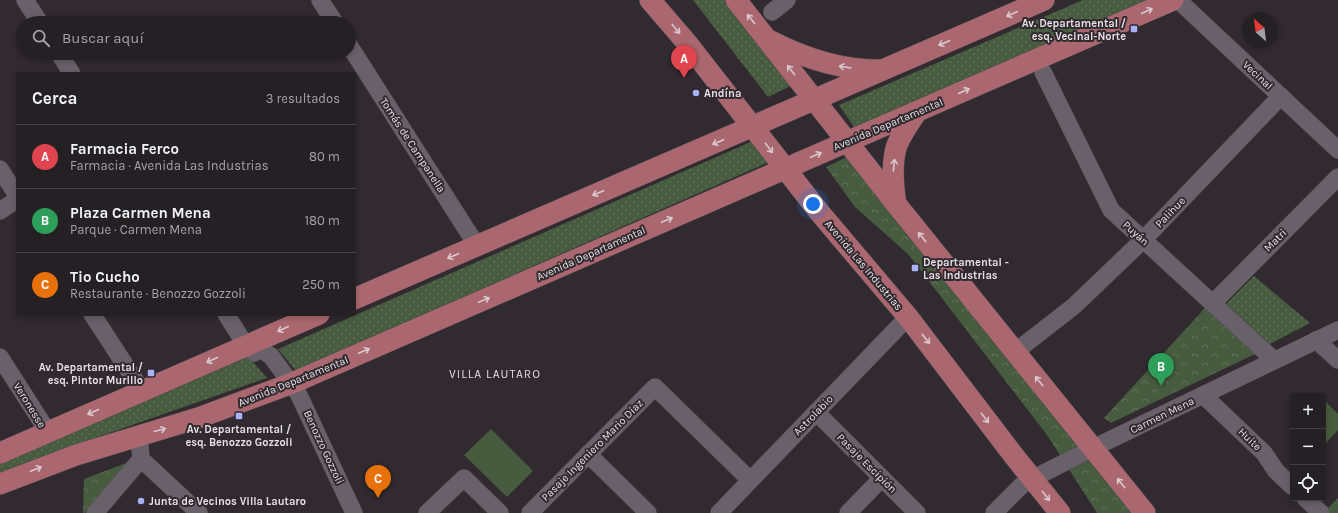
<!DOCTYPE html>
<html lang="es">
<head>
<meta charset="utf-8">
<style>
	:root { --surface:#252024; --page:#2d282c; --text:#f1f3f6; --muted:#a3a3a6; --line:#423e41; --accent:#a9b0fc }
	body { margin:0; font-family:Karla,sans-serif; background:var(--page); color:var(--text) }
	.controls { position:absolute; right:12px; bottom:12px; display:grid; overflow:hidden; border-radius:4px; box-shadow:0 2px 6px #0003 }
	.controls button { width:36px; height:36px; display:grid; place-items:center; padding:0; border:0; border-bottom:1px solid var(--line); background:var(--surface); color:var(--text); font:20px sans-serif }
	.compass { position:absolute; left:1242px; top:12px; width:36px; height:36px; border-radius:50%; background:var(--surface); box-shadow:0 2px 6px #0003; rotate:332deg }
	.you { position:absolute; left:813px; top:204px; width:14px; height:14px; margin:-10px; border:3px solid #fff; border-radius:50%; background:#1a73e8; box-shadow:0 0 0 6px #1a73e833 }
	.badge { display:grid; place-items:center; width:26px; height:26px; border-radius:50%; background:var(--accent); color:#fff; font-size:13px; font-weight:700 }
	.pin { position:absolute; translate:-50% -33px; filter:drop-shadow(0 1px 2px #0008) }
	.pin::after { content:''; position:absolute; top:21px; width:14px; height:12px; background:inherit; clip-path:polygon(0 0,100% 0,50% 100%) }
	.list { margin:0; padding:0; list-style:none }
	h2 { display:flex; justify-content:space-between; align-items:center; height:52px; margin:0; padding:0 16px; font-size:17px }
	h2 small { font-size:13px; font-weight:400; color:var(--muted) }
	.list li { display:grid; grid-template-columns:26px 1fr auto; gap:12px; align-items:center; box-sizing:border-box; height:64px; padding:0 16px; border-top:1px solid var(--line) }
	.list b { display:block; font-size:15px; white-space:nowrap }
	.list p { margin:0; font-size:13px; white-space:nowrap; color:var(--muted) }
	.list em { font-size:13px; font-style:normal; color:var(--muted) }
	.icon { flex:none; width:22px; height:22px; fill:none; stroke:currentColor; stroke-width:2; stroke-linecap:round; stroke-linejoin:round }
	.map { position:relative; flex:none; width:1338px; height:513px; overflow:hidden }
	.search { position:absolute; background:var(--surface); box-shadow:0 2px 6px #0003; left:16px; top:16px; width:340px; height:44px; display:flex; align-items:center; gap:10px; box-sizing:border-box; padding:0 14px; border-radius:22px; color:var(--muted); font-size:15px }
	.panel { position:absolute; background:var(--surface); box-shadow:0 2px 6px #0003; left:16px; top:72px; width:340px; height:244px; border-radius:4px }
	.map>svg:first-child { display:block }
	.grass { fill:url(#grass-dots) }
	.park { fill:url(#park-crowns) }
	.pitch { fill:#475b3e }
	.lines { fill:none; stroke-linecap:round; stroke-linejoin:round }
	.minor-casing { stroke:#4e484d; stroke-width:18 }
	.major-casing { stroke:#4e484d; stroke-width:22 }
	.minor { stroke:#696169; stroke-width:17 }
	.major { stroke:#aa676f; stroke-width:21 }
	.oneway { stroke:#d9c8cd }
	.poi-dot { fill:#a9b0fc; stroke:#312a30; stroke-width:1.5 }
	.labels { text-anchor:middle; stroke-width:4; stroke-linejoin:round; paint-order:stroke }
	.poi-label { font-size:11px; font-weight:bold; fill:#e5e0e4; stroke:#312a30; text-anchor:start }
	.street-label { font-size:11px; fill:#e5e0e4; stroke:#312a30 }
	.neighbourhood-label { font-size:12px; letter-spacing:1px; fill:#e1d8e0; stroke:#312a30 }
</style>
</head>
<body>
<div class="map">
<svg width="1338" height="513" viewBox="0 0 1338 513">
	<defs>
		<pattern id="grass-dots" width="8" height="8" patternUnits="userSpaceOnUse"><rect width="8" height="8" fill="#475b3e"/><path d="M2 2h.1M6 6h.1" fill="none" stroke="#61725a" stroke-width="1.8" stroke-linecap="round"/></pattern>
		<pattern id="park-crowns" width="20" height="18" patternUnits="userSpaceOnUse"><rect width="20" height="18" fill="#475b3e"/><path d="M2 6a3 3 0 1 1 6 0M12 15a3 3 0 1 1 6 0" fill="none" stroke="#61725a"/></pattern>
	</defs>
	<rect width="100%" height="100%" fill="#312a30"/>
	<g class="grass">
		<path d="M693,0H728L795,84L768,97Z"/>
		<path d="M1083,0H1151L856,130L839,105Z"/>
		<path d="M753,141L769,162L296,371L278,349Z"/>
		<path d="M1254,276L1310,323L1270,344L1226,304Z"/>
		<path d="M247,355L267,378L101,436L0,474V460Z"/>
	</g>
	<g class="park">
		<path d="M851,155L1137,513H1097L1047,435L908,254L855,207L826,167Z"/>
		<path d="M1205,308L1255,354L1111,423L1104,418Z"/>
		<path d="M129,462L85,513H83L84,479Z"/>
		<path d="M1338,498V513H1326L1324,512Z"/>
	</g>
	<g class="pitch">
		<path d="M1326,402L1338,414V430L1323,446V405Z"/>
		<path d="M491,429L533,471L507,497L464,455Z"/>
	</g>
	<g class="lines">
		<defs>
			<g id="minor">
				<path d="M25,0L40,23"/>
				<path d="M320,0L335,23"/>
				<path d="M1178,0L1338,150"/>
				<path d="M772,12L787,0"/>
				<path d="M349,45L470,235L478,245"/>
				<path d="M59,53L72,74"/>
				<path d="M1043,72L1111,210L1274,360"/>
				<path d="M0,169L18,197"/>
				<path d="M0,211L18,199"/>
				<path d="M1213,303L1338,177"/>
				<path d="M92,314L142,391"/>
				<path d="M226,314L241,338L254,353"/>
				<path d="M1316,340L1338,360"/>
				<path d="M248,345L260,349L271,356L298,393L354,513"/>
				<path d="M1015,352L1074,306L1144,239L1281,96"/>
				<path d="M0,357L48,432"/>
				<path d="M1203,395L1264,453L1276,471L1293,487"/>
				<path d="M816,412L917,513"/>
				<path d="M588,454L648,513"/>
				<path d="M141,459L199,513"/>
				<path d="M1305,498L1321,513"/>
				<path d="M95,513L141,459L139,435"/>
				<path d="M427,513L464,478L500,513"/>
				<path d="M530,513L655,387L750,480"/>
				<path d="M719,513L908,317"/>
				<path d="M848,513L882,478"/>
				<path d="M994,513L1021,486L1032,479L1093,448L1338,330"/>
			</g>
			<g id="major">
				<path d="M650,0L687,43L820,213L908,317L1014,456L1060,513"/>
				<path d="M736,0L896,204L1145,513"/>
				<path d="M771,41C806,59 840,70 879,70"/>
				<path d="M896,204C893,185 891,163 897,145C902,133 909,123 916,113"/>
				<path d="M354,299L1044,0"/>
				<path d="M0,453L319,314"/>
				<path d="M0,484L76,455L198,418L290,384L1173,0"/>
			</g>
		</defs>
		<use href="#minor" class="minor-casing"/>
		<use href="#major" class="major-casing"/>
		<use href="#minor" class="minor"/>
		<use href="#major" class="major"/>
	</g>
	<defs><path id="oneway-shaft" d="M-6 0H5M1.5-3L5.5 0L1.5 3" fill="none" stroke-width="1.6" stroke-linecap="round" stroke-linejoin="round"/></defs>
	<g class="oneway">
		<use href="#oneway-shaft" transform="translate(1147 11) rotate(-24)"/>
		<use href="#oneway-shaft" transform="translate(1012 14) rotate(156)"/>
		<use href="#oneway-shaft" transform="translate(751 19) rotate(-128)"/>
		<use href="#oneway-shaft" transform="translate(676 29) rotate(50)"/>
		<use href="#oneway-shaft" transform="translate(944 43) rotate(157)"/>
		<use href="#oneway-shaft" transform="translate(845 67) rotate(-171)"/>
		<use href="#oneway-shaft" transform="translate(791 70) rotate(-128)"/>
		<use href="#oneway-shaft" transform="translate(964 91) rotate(-24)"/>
		<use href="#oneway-shaft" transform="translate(718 142) rotate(157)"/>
		<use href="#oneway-shaft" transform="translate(769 148) rotate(53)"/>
		<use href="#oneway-shaft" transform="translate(816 155) rotate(-23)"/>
		<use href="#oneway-shaft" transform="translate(894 165) rotate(-84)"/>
		<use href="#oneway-shaft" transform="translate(598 193) rotate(157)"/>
		<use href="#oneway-shaft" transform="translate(667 220) rotate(-23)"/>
		<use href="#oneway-shaft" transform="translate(922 237) rotate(-129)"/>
		<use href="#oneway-shaft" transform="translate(453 256) rotate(157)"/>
		<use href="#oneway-shaft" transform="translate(484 300) rotate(-23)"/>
		<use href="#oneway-shaft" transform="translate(283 329) rotate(156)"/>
		<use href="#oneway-shaft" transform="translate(926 339) rotate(52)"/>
		<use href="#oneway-shaft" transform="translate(364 351) rotate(-23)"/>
		<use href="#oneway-shaft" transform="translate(212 360) rotate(156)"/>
		<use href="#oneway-shaft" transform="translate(1039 381) rotate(-129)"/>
		<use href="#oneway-shaft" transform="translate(93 412) rotate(156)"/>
		<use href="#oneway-shaft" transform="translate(985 418) rotate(53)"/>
		<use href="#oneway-shaft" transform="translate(160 430) rotate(-15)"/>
		<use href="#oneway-shaft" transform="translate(36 469) rotate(-21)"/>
		<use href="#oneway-shaft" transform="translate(1121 483) rotate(-129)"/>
		<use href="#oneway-shaft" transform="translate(1046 496) rotate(51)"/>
	</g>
	<g class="poi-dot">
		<rect x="1130" y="25" width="8" height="8" rx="2"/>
		<circle cx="696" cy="93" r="4"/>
		<rect x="911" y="264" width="8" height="8" rx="2"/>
		<rect x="147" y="369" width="8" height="8" rx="2"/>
		<rect x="235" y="412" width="8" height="8" rx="2"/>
		<circle cx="141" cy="501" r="4"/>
	</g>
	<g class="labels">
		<g class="poi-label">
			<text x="1126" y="27" text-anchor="end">Av. Departamental /<tspan x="1126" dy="13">esq. Vecinal-Norte</tspan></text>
			<text x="704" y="97">Andína</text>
			<text x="923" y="266">Departamental -<tspan x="923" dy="13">Las Industrias</tspan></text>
			<text x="143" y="371" text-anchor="end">Av. Departamental /<tspan x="143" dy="13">esq. Pintor Murillo</tspan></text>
			<text x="239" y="433" text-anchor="middle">Av. Departamental /<tspan x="239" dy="13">esq. Benozzo Gozzoli</tspan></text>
			<text x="149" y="505">Junta de Vecinos Villa Lautaro</text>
		</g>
		<g class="street-label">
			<text transform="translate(1258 75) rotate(43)" y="4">Vecinal</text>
			<text transform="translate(888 124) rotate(-23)" y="4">Avenida Departamental</text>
			<text transform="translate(413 145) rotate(57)" y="4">Tomás de Campanella</text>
			<text transform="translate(1170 212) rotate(-46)" y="4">Palihue</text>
			<text transform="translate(1136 233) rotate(42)" y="4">Puyán</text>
			<text transform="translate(1275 240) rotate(-45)" y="4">Matri</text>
			<text transform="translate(591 253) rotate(-24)" y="4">Avenida Departamental</text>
			<text transform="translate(864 265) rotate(50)" y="4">Avenida Las Industrias</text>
			<text transform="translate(293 381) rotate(-22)" y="4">Avenida Departamental</text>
			<text transform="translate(30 405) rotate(58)" y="4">Veronesse</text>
			<text transform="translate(813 415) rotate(-46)" y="4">Astrolabio</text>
			<text transform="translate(1162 415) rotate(-26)" y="4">Carmen Mena</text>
			<text transform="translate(1250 439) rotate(44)" y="4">Huite</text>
			<text transform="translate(324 447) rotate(65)" y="4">Benozzo Gozzoli</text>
			<text transform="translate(592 450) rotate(-45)" y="4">Pasaje Ingeniero Mario Díaz</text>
			<text transform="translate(867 463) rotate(45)" y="4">Pasaje Escipión</text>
		</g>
		<g class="neighbourhood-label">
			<text x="495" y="378">VILLA LAUTARO</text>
		</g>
	</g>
</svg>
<div class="controls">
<button>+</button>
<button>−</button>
<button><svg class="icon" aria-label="locate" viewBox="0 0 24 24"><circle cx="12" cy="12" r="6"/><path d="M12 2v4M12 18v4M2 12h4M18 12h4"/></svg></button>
</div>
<svg class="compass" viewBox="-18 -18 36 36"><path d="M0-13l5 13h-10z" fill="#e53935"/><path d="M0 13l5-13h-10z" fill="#a3a3a6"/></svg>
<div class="you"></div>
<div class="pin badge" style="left:684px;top:78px;background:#e0444e">A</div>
<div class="pin badge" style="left:1161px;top:386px;background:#2e9e5b">B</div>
<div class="pin badge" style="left:378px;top:498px;background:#e8710a">C</div>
<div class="search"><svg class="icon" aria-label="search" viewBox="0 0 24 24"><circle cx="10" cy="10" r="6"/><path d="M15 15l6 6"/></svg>Buscar aquí</div>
<section class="panel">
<h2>Cerca<small>3 resultados</small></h2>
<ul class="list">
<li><span class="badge" style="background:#e0444e">A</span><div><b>Farmacia Ferco</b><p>Farmacia · Avenida Las Industrias</p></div><em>80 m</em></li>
<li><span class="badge" style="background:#2e9e5b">B</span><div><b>Plaza Carmen Mena</b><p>Parque · Carmen Mena</p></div><em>180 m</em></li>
<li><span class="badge" style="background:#e8710a">C</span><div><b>Tio Cucho</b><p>Restaurante · Benozzo Gozzoli</p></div><em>250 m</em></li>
</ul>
</section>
</div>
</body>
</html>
